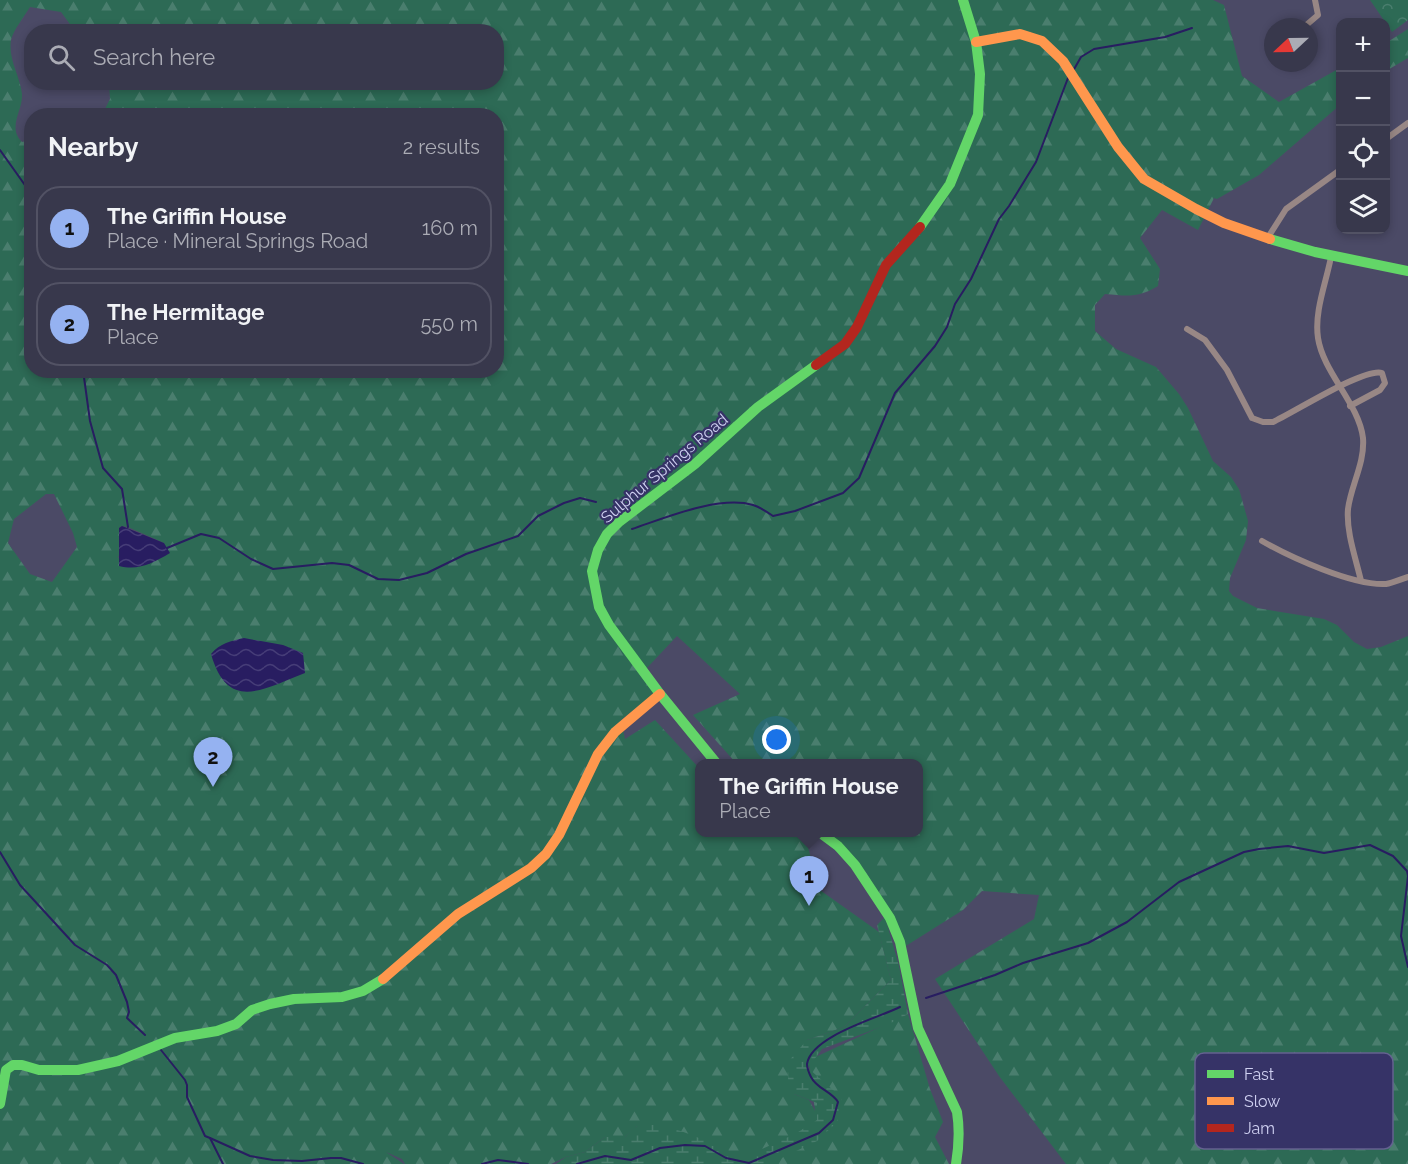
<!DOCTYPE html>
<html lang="en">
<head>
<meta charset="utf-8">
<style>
	:root { --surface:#38384c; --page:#434356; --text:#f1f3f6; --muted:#abacb5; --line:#525264; --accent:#95b2f1 }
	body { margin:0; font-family:Raleway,sans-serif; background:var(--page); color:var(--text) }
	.controls { position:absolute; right:18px; top:18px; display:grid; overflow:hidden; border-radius:12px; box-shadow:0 3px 9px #0003 }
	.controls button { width:54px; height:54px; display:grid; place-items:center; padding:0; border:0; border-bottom:2px solid var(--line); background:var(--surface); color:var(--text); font:30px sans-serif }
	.compass { position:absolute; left:1264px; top:18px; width:54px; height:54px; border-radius:50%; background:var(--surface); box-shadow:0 3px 9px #0003; rotate:248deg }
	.you { position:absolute; left:777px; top:740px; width:21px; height:21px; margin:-15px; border:4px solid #fff; border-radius:50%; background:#1a73e8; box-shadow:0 0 0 9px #1a73e833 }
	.badge { display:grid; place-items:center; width:39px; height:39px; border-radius:50%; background:var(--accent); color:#111; font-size:20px; font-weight:700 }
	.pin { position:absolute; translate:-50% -50px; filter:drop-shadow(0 2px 3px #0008) }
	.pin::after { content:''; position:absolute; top:32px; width:21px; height:18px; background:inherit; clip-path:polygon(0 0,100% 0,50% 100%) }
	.popup { position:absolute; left:695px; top:759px; width:228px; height:78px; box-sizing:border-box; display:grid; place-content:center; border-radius:12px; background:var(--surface); filter:drop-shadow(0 2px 4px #0005); font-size:20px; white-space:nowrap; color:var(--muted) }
	.popup b { font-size:22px; color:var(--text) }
	.popup::after { content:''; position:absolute; left:50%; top:100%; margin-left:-12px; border:12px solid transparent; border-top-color:var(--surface) }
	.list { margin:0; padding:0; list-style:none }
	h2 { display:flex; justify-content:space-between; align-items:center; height:78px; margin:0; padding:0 24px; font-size:26px }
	h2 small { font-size:20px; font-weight:400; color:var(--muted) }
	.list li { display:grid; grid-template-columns:39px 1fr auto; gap:18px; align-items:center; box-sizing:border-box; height:84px; margin:0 12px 12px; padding:0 12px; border:2px solid var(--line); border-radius:24px }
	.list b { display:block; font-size:22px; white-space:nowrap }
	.list p { margin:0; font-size:20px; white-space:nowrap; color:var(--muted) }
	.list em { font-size:20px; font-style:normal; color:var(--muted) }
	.icon { flex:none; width:33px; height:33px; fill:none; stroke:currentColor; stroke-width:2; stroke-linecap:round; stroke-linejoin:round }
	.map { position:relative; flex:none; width:1408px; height:1164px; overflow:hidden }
	.search { position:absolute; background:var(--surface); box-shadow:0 3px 9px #0003; left:24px; top:24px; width:480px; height:66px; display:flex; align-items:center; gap:15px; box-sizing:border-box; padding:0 21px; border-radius:24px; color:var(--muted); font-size:22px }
	.panel { position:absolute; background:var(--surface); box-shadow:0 3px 9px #0003; left:24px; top:108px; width:480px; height:270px; border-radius:24px }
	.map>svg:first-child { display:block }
	.forest { fill:url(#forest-firs); fill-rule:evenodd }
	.wetland { fill:url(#wetland-marsh) }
	.park { fill:url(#park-crowns) }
	.water { fill:url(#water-waves) }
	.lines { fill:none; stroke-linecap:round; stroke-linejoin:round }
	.stream { stroke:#281d61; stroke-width:2 }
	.street { stroke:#988785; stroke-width:6 }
	.fast { stroke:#63d668; stroke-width:10 }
	.slow { stroke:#ff974d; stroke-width:10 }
	.jam { stroke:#b3261e; stroke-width:10 }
	.labels { text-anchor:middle; stroke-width:4.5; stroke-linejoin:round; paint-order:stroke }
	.street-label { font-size:16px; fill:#cfd0f1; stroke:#363367 }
	.key { fill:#363367; stroke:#646290; stroke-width:1.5 }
	.key-label { font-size:16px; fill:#cfd0f1 }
</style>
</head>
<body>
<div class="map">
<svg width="1408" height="1164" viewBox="0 0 1408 1164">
	<defs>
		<pattern id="forest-firs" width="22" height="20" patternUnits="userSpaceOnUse" patternTransform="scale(1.5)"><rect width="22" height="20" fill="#2d6a55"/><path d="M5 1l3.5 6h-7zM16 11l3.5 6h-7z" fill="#4a7e6e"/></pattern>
		<pattern id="wetland-marsh" width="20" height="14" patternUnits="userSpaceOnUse" patternTransform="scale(1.5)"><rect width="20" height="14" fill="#2d6a55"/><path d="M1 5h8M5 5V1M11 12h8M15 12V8" fill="none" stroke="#4a7e6e"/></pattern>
		<pattern id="park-crowns" width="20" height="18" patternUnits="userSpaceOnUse" patternTransform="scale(1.5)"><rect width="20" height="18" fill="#2d6a55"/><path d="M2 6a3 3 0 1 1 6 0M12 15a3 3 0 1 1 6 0" fill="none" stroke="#4a7e6e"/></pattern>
		<pattern id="water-waves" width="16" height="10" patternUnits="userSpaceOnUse" patternTransform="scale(1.5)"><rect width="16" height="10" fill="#281d61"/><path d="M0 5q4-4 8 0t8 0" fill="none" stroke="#463d78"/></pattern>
	</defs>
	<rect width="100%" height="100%" fill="#4b4a66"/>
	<g class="forest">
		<path d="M0,0H1213L1224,5L1242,76L1279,102L1340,68V105L1259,175L1217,199L1214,198L1198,230L1162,210L1140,238L1160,269L1158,286C1138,298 1128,296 1105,294L1095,305V331L1116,349L1156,367L1179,394L1188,408L1213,461L1231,477L1239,489L1248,521L1246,540L1230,578L1229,591L1233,596L1257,608L1324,619L1337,625L1354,642L1367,649L1381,647L1408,636V1164H1066L999,1076L935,979L1034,919L1039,895L982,891L963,910L901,949L867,881L817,833L918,832V764L736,763L693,715L740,694L677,636L645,670L658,691L621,720L625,739L655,720L699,768L700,832L804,833L811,858L810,883L879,932L891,980L844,1027L807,1040L794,1094L809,1100L815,1111L809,1060L908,1014L930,1089L943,1122L935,1137L949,1164H637V1126L625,1137H605L585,1152L566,1157L551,1164H405L402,1159L386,1152L404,1164H0ZM30,7L61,12L75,31L496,32V82L109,83L110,99L102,115L496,116V370H32L31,140L22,142C7,127 23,111 22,94C20,75 8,60 11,40C14,29 24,17 30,7ZM46,494H54L73,533L77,547L52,582L30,574L8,543L14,519ZM122,526L128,527L164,543L118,558L121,549L119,528Z"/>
		<path d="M1408,29V58L1386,71V43Z"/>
	</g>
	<path class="wetland" d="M885,917L899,966L908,1014L889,1024L822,1049L808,1068L841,1097L842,1107L836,1123L817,1141L769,1164H556L566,1157L585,1152L605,1137H625C629,1133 634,1127 639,1125C663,1118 720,1148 744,1157L795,1134L817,1120V1103L789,1092L787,1063L807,1040L844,1027L891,980L877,925Z"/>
	<path class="park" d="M1370,0H1408V20L1392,32Z"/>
	<g class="water">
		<path d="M122,526L164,543L170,553C153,563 139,571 119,566V528Z"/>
		<path d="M244,638L283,645L303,653L305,673C263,689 228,713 211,654C220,643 231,641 244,638Z"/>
	</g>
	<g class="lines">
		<g class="stream">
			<path d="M1073,71L1081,57L1094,49L1165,37L1192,28"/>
			<path d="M0,150L32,195"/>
			<path d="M83,370L90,421L103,468L122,489L128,527"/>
			<path d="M632,529C665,518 719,495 753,505C760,507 767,512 773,516L795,511L843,493L859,478L895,393L935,346L947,327L955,304L971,279L999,219L1009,206L1036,162L1068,78"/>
			<path d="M167,548L201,534L219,538L251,559L273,569L332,563L349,565L378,579L399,580L427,573L466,554L518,536L538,516L564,503L580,498L596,502"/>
			<path d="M0,852L20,885L75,945L107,965L116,975L127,1002L129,1012L127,1018L145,1035"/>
			<path d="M926,998L995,975L1023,963L1088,943L1127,922L1179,882L1244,852L1259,849L1288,846L1324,853L1370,845L1393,856L1407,871L1408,876L1401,936L1408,967"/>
			<path d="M161,1050L185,1080L187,1085V1097L205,1136L210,1138L223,1164"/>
			<path d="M210,1138L250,1156L273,1160L302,1161L331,1158H341L363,1164"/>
			<path d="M482,1164L498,1160L528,1164"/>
			<path d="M577,1164L605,1156L631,1160L660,1148L685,1145L705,1146L726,1158L749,1163L819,1133L833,1120L838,1102C831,1091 817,1089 811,1077C809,1073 807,1068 807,1064C811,1036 878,1018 900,1007"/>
		</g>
		<g class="street">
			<path d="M1304,27L1318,15L1315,0"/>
			<path d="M1386,139L1408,123"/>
			<path d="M1267,239L1286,209L1340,170"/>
			<path d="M1331,257C1326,283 1314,312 1318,338C1323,372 1359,404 1363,438C1365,463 1351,485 1348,509C1346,532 1356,559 1361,581"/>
			<path d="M1187,329L1205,340L1227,370L1252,418L1263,422H1273C1293,413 1365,367 1382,373L1385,383L1380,390L1350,406"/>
			<path d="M1262,541C1290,557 1353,586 1386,584C1393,583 1401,579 1408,577"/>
		</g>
		<g class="fast">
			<path d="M920,227L950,184L978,115L980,74L976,42L963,0"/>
			<path d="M1270,239L1315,252L1408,271"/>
			<path d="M717,764L660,694L609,625L599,607L592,571L598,550L607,534L619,522L695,464L758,407L816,365"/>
			<path d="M819,832L838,846L855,865L890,918L900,942L918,1028L957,1112C960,1131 959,1146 956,1164"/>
			<path d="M0,1104L6,1070L13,1065H22L39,1070H78L118,1061L175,1038L217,1031L236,1024L252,1010L270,1004L294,999L342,997L363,991L383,979"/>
		</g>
		<g class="slow">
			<path d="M976,42L1020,34L1042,41L1063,61L1118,147L1144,179L1196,209L1224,223L1270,239"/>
			<path d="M383,979L458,914L531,868L546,854L559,835L598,754L615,732L660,694"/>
		</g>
		<path class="jam" d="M816,365L845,344L857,327L886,265L920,227"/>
	</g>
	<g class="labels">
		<g class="street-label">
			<text transform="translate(664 468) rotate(-40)" y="6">Sulphur Springs Road</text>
		</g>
	</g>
	<rect x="1195" y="1053" width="198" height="96" rx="9" class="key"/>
	<rect x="1207" y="1070" width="27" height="8" fill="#63d668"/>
	<rect x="1207" y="1097" width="27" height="8" fill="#ff974d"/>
	<rect x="1207" y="1124" width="27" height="8" fill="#b3261e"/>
	<g class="key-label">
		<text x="1244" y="1080">Fast</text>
		<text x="1244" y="1107">Slow</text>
		<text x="1244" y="1134">Jam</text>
	</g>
</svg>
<div class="controls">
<button>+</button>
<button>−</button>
<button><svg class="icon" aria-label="locate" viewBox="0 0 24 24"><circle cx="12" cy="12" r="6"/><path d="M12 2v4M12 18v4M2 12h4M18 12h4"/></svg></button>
<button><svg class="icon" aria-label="layers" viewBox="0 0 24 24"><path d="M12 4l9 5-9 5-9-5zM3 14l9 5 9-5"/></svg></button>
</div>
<svg class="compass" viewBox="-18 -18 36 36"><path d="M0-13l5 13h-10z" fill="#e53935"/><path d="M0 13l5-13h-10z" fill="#abacb5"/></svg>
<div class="you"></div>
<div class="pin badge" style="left:809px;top:906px">1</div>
<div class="popup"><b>The Griffin House</b>Place</div>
<div class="pin badge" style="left:213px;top:787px">2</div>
<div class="search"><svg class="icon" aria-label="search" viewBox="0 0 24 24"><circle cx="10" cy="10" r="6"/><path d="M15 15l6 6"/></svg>Search here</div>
<section class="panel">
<h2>Nearby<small>2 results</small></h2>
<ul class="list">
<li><span class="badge">1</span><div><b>The Griffin House</b><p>Place · Mineral Springs Road</p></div><em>160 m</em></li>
<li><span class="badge">2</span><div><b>The Hermitage</b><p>Place</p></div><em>550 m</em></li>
</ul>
</section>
</div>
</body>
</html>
